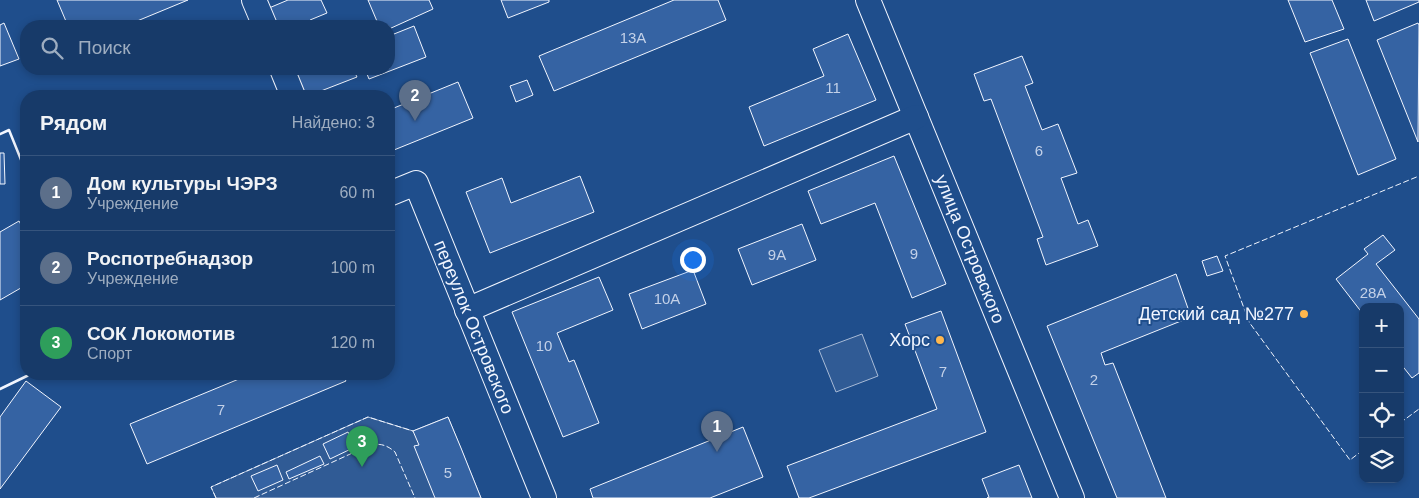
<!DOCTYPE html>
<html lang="ru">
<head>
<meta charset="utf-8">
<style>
	:root { --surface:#173a69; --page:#244571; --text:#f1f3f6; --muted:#9eadc0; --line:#36547d; --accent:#d6ab8b }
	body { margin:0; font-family:Helvetica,sans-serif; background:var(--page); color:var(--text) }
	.controls { position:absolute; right:15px; bottom:15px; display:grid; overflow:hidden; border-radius:10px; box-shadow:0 2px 8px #0003 }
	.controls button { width:45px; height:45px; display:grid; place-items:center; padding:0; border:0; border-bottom:1px solid var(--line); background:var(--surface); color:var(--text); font:25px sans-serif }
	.you { position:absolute; left:692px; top:259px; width:18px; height:18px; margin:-12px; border:4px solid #fff; border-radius:50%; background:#1a73e8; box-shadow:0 0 0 8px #1a73e833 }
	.badge { display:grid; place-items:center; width:32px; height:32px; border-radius:50%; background:var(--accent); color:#fff; font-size:16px; font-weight:700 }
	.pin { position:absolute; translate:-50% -41px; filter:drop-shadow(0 1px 2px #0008) }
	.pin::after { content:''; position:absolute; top:26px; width:18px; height:15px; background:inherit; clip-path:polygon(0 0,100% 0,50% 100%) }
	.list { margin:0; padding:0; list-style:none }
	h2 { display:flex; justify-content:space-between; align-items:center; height:65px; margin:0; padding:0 20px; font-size:21px }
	h2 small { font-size:16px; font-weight:400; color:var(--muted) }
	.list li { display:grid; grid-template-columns:32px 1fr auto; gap:15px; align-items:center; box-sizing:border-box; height:75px; padding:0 20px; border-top:1px solid var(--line) }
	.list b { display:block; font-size:19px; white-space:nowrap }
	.list p { margin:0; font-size:16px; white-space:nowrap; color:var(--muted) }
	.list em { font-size:16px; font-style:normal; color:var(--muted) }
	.icon { flex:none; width:28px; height:28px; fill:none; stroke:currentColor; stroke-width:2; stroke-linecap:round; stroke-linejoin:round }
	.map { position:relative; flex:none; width:1419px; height:498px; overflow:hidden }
	.search { position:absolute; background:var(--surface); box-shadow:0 2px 8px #0003; left:20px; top:20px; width:375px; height:55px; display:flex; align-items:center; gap:12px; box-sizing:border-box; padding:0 18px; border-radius:20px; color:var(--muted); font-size:19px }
	.panel { position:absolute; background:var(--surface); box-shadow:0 2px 8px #0003; left:20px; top:90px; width:375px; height:290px; border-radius:20px }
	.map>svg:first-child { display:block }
	.green { fill:#305b95; stroke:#a8bbd7 }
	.building { fill:#3563a3; stroke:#f2f6ff }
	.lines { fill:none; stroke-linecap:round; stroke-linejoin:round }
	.minor-casing { stroke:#f2f6ff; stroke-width:26 }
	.minor { stroke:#1f4e8c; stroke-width:24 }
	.fence { stroke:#f2f6ff; stroke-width:1; stroke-dasharray:6 2.5; stroke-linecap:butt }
	.wall { stroke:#f2f6ff; stroke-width:2.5 }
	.poi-dot { fill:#ffb74d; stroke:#1f4e8c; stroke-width:2 }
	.labels { text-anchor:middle; stroke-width:4; stroke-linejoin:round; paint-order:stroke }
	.number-label { font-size:15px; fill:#c3d1e8 }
	.street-label { font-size:18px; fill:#f2f6ff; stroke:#1f4e8c }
	.poi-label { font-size:18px; fill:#f2f6ff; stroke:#1f4e8c; text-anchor:end }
</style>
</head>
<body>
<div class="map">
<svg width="1419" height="498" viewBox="0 0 1419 498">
	<rect width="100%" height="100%" fill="#1f4e8c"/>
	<g class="green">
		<path d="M862,334L878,376L836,392L819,350Z"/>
		<path d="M368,417L413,431L448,417L481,498H216L211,487Z"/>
	</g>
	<g class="building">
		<path d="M57,0H188L125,26H68Z"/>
		<path d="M288,0H321L327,13L310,20L313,26H277L269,8Z"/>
		<path d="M368,0H429L433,9L389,29V26H379Z"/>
		<path d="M501,0H549V2L508,18Z"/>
		<path d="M674,0H718L726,20L554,91L539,56Z"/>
		<path d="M1288,0H1332L1344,29L1305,42Z"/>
		<path d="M1366,0H1419V2L1374,21Z"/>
		<path d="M4,23L19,59L0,66V25Z"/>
		<path d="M1418,23L1419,25L1418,142L1377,40Z"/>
		<path d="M414,26L426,57L369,79L365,69H389V36Z"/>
		<path d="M848,34L876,100L764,146L749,107L824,76L813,49Z"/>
		<path d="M1348,39L1396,159L1358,175L1310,53Z"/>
		<path d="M1022,56L1033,83L1025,86L1042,130L1058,124L1077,173L1061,178L1078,224L1088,220L1098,246L1046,265L1037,239L1043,237L991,99L984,101L974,74Z"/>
		<path d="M294,69H353L357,77L308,96H305Z"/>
		<path d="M527,80L533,95L516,102L510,86Z"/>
		<path d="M458,82L473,118L389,152V110Z"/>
		<path d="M0,153H4L5,184H0Z"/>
		<path d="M894,156L946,284L912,298L875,203L821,224L808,191Z"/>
		<path d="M580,176L594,212L490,253L466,192L502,178L511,203Z"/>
		<path d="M19,221L26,234V285L0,300V232Z"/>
		<path d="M802,224L816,260L752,285L738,249Z"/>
		<path d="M1383,235L1395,250L1376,264L1419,319V373L1412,378L1400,363V307H1363V314L1336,279L1368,254L1364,249Z"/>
		<path d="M1217,256L1223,271L1207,276L1202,261Z"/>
		<path d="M693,270L706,304L642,329L629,294Z"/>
		<path d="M1176,274L1191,317L1101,353L1105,365L1113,363L1166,498H1117L1047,326Z"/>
		<path d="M599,277L613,310L557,333L569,362L574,360L599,423L563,437L512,312Z"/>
		<path d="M941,311L986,432L809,498H799L787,466L937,409L905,324Z"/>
		<path d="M251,374H342L346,381L147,464L130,424Z"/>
		<path d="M26,381L61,407L0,489V417Z"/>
		<path d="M448,417L461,448L481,498H435L414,446L419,445L413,431Z"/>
		<path d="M743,427L763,477L710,498H593L590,489Z"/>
		<path d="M348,432L355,447L330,459L323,444Z"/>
		<path d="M320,456L324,464L289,479L286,472Z"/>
		<path d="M277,465L283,480L258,491L251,476Z"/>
		<path d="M1019,465L1032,498H987L989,497L982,479Z"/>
	</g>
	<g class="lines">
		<defs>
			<g id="minor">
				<path d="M254,0L265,26"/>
				<path d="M868,0L1072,498"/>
				<path d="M282,69L293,96"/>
				<path d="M389,194L416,183L544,498"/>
				<path d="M467,310L916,117"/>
			</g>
		</defs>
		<use href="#minor" class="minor-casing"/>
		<use href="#minor" class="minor"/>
		<g class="fence">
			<path d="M1400,423L1419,409"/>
			<path d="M1363,450L1350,460L1249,322L1225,256L1419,176"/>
			<path d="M216,498L211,487L368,417L413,431"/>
			<path d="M254,498L370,445C380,443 387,445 395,452L415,498"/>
		</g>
		<g class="wall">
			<path d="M0,134L9,130L26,172"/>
			<path d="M0,389L31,374"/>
		</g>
	</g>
	<g class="poi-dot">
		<circle cx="1304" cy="314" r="5"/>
		<circle cx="940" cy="340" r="5"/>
	</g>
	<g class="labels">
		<g class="number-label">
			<text x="633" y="43">13А</text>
			<text x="833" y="93">11</text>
			<text x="1039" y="156">6</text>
			<text x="914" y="259">9</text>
			<text x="777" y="260">9А</text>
			<text x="1373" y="298">28А</text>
			<text x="667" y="304">10А</text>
			<text x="544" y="351">10</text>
			<text x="943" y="377">7</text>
			<text x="1094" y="385">2</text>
			<text x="221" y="415">7</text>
			<text x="448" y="478">5</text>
		</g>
		<g class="street-label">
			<text transform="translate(970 249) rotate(68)" y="6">улица Островского</text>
			<text transform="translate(474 327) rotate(68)" y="6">переулок Островского</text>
		</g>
		<g class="poi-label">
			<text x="1294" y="320">Детский сад №277</text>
			<text x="930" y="346">Хорс</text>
		</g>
	</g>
</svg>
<div class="controls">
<button>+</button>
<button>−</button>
<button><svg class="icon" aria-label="locate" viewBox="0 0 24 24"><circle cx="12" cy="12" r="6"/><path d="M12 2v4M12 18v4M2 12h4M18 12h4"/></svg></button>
<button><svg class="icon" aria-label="layers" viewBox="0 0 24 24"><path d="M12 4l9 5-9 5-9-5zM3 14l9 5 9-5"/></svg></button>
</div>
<div class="you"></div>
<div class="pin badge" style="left:717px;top:452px;background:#5c6f8a">1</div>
<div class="pin badge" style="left:415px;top:121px;background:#5c6f8a">2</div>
<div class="pin badge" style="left:362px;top:467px;background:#2e9e5b">3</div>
<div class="search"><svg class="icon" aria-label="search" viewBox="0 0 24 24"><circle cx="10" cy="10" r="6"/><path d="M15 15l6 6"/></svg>Поиск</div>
<section class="panel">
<h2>Рядом<small>Найдено: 3</small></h2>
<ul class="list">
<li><span class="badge" style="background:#5c6f8a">1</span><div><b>Дом культуры ЧЭРЗ</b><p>Учреждение</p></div><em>60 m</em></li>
<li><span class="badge" style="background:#5c6f8a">2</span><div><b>Роспотребнадзор</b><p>Учреждение</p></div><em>100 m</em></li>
<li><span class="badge" style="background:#2e9e5b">3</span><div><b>СОК Локомотив</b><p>Спорт</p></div><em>120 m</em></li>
</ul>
</section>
</div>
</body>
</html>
